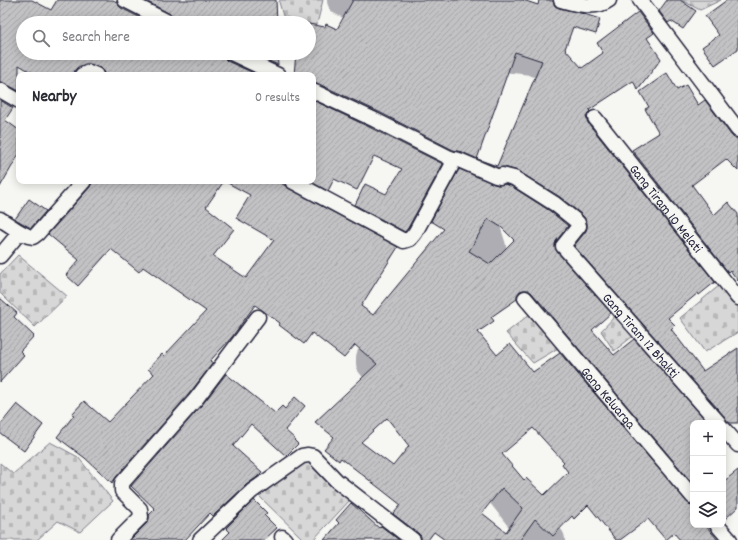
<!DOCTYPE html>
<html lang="en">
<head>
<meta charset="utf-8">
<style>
	:root { --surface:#fff; --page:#f7f7f7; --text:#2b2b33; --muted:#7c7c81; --line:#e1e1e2 }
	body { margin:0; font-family:Dekko,sans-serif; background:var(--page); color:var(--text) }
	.controls { position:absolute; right:12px; bottom:12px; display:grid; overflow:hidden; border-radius:8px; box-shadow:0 2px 10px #0003 }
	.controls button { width:36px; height:36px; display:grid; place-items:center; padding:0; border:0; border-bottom:1px solid var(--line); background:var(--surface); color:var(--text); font:20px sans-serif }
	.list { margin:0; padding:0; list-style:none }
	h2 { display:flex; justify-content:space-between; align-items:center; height:52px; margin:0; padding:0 16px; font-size:17px }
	h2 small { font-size:13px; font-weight:400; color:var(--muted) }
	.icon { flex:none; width:22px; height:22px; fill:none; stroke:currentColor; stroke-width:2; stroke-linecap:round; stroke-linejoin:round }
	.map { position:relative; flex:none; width:738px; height:540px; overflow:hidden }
	.search { position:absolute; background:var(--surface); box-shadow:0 2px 10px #0003; left:16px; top:16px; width:300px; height:44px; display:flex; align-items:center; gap:10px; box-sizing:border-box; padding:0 14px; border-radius:22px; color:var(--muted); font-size:15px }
	.panel { position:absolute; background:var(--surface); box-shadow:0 2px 10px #0003; left:16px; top:72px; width:300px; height:112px; border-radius:8px }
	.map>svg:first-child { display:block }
	.cemetery { fill:url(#cemetery-stones); stroke:#7c7c89 }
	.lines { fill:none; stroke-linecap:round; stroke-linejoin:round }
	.river { stroke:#adadb3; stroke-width:32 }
	.building { fill:url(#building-hatch); stroke:#22223b; fill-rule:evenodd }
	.street-casing { stroke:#22223b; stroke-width:17 }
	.street { stroke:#f6f6f2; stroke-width:14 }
	.labels { text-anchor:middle; stroke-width:4; stroke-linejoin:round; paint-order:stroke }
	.street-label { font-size:14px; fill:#22223b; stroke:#f6f6f2 }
</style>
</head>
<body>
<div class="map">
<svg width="738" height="540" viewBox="0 0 738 540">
	<defs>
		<pattern id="cemetery-stones" width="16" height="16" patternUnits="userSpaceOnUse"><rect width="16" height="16" fill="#d7d7d7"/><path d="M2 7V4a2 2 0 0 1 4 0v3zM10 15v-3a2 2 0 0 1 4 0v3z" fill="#b8b8b9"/></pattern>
		<pattern id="building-hatch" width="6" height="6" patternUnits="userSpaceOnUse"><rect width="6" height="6" fill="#c2c2c4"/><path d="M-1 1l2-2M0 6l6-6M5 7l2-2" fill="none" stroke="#a6a6a9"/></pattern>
	</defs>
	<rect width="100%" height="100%" fill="#f6f6f2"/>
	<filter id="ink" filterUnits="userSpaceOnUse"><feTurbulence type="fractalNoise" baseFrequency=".025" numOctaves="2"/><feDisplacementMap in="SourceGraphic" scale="8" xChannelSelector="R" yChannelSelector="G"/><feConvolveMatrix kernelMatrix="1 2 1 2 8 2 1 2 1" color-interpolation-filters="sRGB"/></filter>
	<g filter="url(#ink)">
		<g class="cemetery">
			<path d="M280,0H323L316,28L309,25V23H303L283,16L279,2Z"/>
			<path d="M681,0H721L700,10Z"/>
			<path d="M18,255L67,296L35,327L0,293V274Z"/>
			<path d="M720,285L738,306V332L705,352L680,318Z"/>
			<path d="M531,313L560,347L533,363L506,333Z"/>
			<path d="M617,314L637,333L614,351L601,331Z"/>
			<path d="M50,442L78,457L113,501L80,532L58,521L37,540H0V463L13,474Z"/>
			<path d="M307,458L350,500L313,540H304L257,494Z"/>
		</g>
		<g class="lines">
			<g class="river">
				<path d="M343,0L349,3L393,18"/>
				<path d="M447,286L461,275L470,271L478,264L490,247L484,228L488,214L547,119L565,103L561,86L550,67L533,59L505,56L471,44"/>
				<path d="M401,328L382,347L372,358V363L376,368L399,393L406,397"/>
				<path d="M474,455L476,459L529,527L549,540"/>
			</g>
		</g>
		<g class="building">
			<path d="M0,0H32L51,10L57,0H113L117,2L118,5L121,8L151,23H23V53H223L224,58L227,61L258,75H107L104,74L103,70L100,67L89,64H85L78,67L75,70L74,75H36L19,65V91L4,83L0,82Z"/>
			<path d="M146,0H276L277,23H178L177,19L174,16L146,1Z"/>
			<path d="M353,0H523L538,5L539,0H547L553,1L555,6L559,8L581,13L600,19L596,34L573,27L565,49L582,68L603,53L597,43L638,12L654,33L647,38L661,59L638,90L633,81L589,110L590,111L586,115L587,120L588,123L715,282L699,295L698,293L668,318L675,325L671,329L703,371L738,348V423H730L727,421L725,417L574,246L586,231L587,227V223L584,217L581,214L560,197L518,171L504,167L498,168L462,152L453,150L379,112L317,83H313V75H294L296,53H309V24L325,27L326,24L337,29ZM515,52L542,61L497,166L477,159Z"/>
			<path d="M667,0H680L696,11L683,29L671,21L668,23L659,11Z"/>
			<path d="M727,0H738V49L715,65L702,47L719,35L705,16Z"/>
			<path d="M251,53H277L278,65Z"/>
			<path d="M667,73L677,90L686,85L698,105L705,100L731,135L734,138H738V171L726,159L692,185L714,215L728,202L738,214V281L730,270L728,272L632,150L659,133L645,109L649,107L640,92Z"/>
			<path d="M0,100L13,108L5,120L19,130V154L0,187Z"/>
			<path d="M313,100L371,128L443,164L408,228L405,232L355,205L365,184L386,194L402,169L374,156L357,190L334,179L328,191L313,183Z"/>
			<path d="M459,169L494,184L498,185L504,184L511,186L550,211L568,226L556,241L555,245V248L557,252L611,313L592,330L614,355L634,339L708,423H693V482L692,483L552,317H553L531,292L528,290H523L520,291L517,295V299L491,317L494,321L478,332L497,355L510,344L533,372L560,353L687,502L693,508V525H705L718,540H680L674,533L666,540L648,519L620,540H616L588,505L574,519L572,516L553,536L535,519L520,540H445L434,532L428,540H421V536L418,533L393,514L401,505L341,458L339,461L324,449L334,437L315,422L377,364L355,345L344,358L312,333L304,344L279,325L280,323L255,305L232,337L210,361L213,363L189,394L116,477L112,483L85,458L57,437L74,415L72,414L84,401L108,422L154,374L148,369L162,354L164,356L206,311L143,267L139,272L111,249L78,286L66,275L79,260L48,234L90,187L92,181H224L206,207L234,229L213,256L246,278L274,240L236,218L250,195L224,181H278L284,185L288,188L398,247L361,306L373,315L444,229L431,221ZM488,219L501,227L514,240L490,264L469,251ZM387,418L409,446L393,466L361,442ZM533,428L564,462L562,464L568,472L544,495L526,478L524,480L502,454ZM502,488L523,508L506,532L482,513Z"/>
			<path d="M29,199L46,211L31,228L15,219Z"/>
			<path d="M0,298L17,313L14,317L34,336L20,351L24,355L0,382Z"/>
			<path d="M226,374L275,413L282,406L285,409L295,397L305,406L285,430L295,439L294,440L298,444L286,456L251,424L233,446L262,472L256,478L246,485L213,516L210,513L185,540H130L147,523L149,519V515L155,509L131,486L202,405Z"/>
			<path d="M17,404L43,425L24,451L0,433V425Z"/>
			<path d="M738,470V507L724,520L723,482Z"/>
			<path d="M254,500L267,513L264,515L277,528L264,540H222L230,532L226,528Z"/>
			<path d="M351,503L379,528L381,526L399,540H324L339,523L336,520Z"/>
		</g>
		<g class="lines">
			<defs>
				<g id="street">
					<path d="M125,0L170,23"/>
					<path d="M561,0C576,4 595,10 609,0"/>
					<path d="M640,0L738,130"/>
					<path d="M231,53L278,75"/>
					<path d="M82,75L89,72L96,75"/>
					<path d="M0,90L19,101"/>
					<path id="s1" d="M313,91L375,120L450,158L459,160L496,176L500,177L502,175L514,178L555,204L575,220L578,223L579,226L563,246L719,423"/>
					<path id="s2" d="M595,118L738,298"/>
					<path d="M292,181L404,241L410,239L415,233L451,167L452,162L450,158"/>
					<path d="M0,219L20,232L0,256"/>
					<path d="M20,232L28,236L33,237L37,234L84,181"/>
					<path id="s3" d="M525,298L693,497"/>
					<path d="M723,428L738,445"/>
					<path d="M717,525L730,540"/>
					<path d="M282,537L285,540"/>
					<path d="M118,540L141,517L140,509L122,491V483L196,399L258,317"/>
					<path d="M200,540L252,491L302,456L308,455L313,456L337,481L413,540"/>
				</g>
			</defs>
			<use href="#street" class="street-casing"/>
			<use href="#street" class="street"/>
		</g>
	</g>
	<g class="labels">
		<g class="street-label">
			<text dy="5" stroke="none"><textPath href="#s2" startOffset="115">Gang Tiram 10 Melati</textPath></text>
			<text dy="5" stroke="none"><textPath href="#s1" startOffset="447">Gang Tiram 12 Bhakti</textPath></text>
			<text dy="5" stroke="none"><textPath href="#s3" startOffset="130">Gang Keluarga</textPath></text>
		</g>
	</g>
</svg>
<div class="controls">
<button>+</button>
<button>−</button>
<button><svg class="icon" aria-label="layers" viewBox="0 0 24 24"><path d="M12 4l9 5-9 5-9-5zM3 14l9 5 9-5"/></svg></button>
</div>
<div class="search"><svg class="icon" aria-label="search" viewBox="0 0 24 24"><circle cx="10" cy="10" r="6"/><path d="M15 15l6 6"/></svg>Search here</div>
<section class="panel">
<h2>Nearby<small>0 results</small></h2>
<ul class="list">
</ul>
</section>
</div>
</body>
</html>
